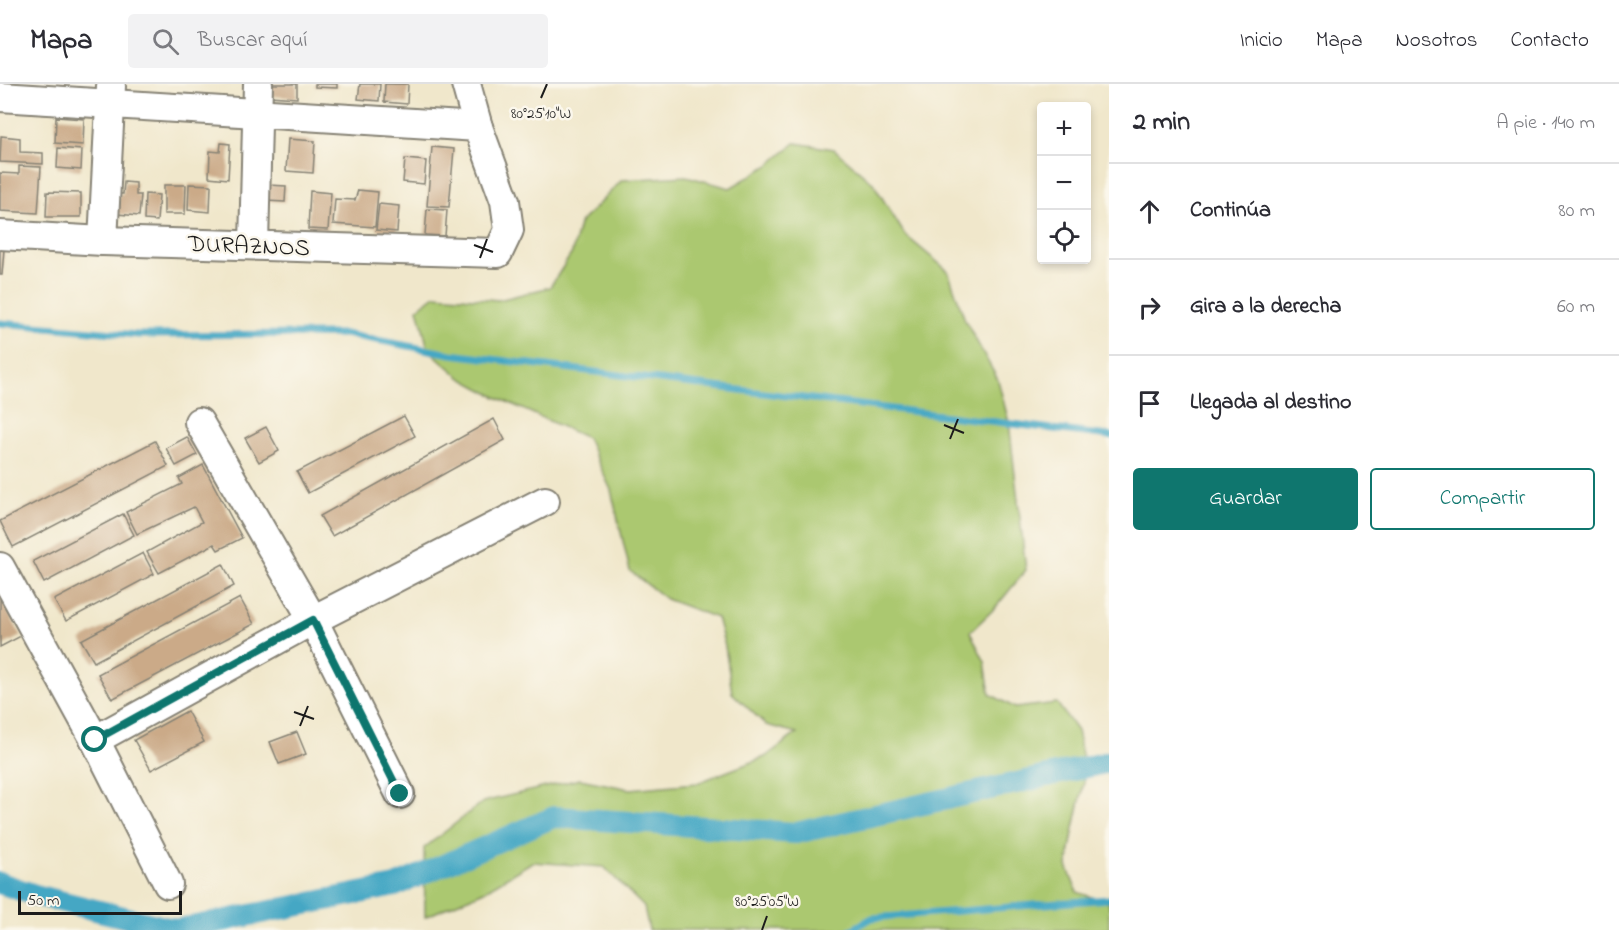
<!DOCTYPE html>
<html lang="es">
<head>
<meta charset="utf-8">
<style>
	:root { --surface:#fff; --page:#f2f2f3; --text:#2b2b33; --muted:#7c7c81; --line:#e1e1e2; --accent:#0f766e }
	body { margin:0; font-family:"Indie Flower",sans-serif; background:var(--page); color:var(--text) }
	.controls { position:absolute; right:18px; top:18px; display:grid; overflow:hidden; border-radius:6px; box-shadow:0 3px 9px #0003 }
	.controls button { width:54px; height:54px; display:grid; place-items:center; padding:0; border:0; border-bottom:2px solid var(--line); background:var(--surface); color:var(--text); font:30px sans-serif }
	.scale { position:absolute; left:18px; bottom:15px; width:164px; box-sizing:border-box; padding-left:6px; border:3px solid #1c1c1c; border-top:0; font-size:16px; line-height:21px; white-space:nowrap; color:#1c1c1c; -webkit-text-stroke:4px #fbf7ec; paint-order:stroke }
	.stop { position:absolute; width:18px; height:18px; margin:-14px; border:4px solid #0f766e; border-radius:50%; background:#fff }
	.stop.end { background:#0f766e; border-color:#fff; box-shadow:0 2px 6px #0008 }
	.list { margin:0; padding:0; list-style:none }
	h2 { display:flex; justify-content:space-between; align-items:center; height:78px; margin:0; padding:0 24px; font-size:26px }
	h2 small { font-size:20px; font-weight:400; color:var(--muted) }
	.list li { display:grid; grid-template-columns:39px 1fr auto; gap:18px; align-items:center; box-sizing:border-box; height:96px; padding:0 24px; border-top:2px solid var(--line) }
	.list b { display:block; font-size:22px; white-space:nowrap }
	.list em { font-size:20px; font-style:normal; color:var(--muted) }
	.actions { display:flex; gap:12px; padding:18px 24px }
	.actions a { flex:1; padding:14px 0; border:2px solid var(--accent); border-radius:6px; text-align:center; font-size:21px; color:var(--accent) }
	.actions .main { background:var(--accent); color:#fff }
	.icon { flex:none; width:33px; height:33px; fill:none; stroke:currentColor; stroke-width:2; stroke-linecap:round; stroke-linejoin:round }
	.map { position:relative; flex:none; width:1109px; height:846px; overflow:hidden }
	header { display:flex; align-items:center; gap:36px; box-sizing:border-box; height:84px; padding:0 30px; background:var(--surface); border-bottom:2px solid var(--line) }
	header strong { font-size:28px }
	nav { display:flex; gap:33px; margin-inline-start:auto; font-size:21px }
	.search { width:420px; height:54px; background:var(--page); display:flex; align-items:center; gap:15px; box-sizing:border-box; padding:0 21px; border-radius:6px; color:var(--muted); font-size:22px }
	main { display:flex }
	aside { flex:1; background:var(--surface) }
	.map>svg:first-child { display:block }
	.green { fill:#abc86f; stroke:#647246; stroke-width:1.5 }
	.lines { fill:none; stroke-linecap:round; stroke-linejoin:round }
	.stream { stroke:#44a7c4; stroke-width:7 }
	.canal { stroke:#44a7c4; stroke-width:22 }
	.building { fill:#cbaa88 }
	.minor-casing { stroke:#868274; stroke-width:32 }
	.minor { stroke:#fff; stroke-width:28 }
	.route { stroke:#0f766e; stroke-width:8 }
	.ticks { fill:none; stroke:#1c1c1c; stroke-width:2 }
	.labels { text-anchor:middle; stroke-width:5; stroke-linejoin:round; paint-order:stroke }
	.street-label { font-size:24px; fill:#1c1c1c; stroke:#fbf7ec }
	.ticks-label { font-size:15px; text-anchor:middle; fill:#1c1c1c; stroke:#fbf7ec; stroke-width:5; stroke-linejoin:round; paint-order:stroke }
</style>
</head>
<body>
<header>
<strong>Mapa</strong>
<div class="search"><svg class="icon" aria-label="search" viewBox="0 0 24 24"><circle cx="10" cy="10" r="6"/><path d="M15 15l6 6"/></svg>Buscar aquí</div>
<nav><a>Inicio</a><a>Mapa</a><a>Nosotros</a><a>Contacto</a></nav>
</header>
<main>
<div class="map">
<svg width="1109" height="846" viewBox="0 0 1109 846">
	<rect width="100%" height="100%" fill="#fbf7ec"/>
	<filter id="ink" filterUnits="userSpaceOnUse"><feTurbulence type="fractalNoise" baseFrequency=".0167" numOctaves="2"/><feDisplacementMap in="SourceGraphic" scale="12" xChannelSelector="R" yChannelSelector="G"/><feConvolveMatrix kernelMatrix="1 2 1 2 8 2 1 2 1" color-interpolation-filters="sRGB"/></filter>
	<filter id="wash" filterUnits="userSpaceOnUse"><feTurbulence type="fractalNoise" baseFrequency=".008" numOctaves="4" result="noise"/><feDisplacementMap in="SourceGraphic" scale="24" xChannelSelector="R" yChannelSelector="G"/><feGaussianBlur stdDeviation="1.35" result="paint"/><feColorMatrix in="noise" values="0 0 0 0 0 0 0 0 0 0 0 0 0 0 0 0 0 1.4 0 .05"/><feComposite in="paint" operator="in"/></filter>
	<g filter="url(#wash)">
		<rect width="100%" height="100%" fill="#f0e7cb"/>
		<path class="green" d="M795,59L834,65L873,99L905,151L948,187L965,236L998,296L1009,339L1026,486L995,524L970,548L985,578L990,610L1015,624L1057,619L1077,647L1086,689L1073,749L1067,782L1077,808L1109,819V846H649L644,823L604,783L532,778L484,807L425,833L424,764L483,718L580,695L630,705L697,699L765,673L797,649L766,641L732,609L725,562L717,534L666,515L630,487L611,406L587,354L496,313L461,294L428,265L418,224L435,211L499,216L550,203L572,169L579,140L622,96L686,92L730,104L769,81Z"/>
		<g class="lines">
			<g class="stream">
				<path d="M0,239L138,251L344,250L451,270L1109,352"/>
				<path d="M851,846L872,834L1109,815"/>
			</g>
			<path class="canal" d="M0,799L35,811L176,846L395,802L554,733L796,749L1109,678"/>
		</g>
		<g id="blocks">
			<g class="building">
				<path d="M271,0H297V14L270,12Z"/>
				<path d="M315,0H337V4L315,3Z"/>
				<path d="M360,0H380L379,17L358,15Z"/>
				<path d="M385,0H408L407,20L384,18Z"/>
				<path d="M56,33L84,35L83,61L55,59Z"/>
				<path d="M1,52L20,54V68L43,69V80L0,78Z"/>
				<path d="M288,55L315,57L313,89L286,87Z"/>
				<path d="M221,59L230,60L228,95L209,93L210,67L220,68Z"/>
				<path d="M432,63L454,65L449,123L427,122Z"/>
				<path d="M58,64L82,66L81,86L57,84Z"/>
				<path d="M405,75L426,77L424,100L403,98Z"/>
				<path d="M19,82L41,83L38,129L0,127V89L19,90Z"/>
				<path d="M124,98L136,99V111H141L139,132L117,130L119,110H123Z"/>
				<path d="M189,100L211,101L210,128L188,126Z"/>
				<path d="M164,101H186L185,130H164Z"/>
				<path d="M267,101L286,102L285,118L266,117Z"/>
				<path d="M358,106L378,108L375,143L333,140L335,115L355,116Z"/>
				<path d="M310,107L331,109L328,146L308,145Z"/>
				<path d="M47,108L81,109V133H46Z"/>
				<path d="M145,110L159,111L157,137L144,136Z"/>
				<path d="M379,120L399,122L397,148L376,146Z"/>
				<path d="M427,125L447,126L445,152L425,151Z"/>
				<path d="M0,165H4L2,191H0Z"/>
				<path d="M404,332L415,352L308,409L297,388Z"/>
				<path d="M494,335L505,356L332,452L320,432Z"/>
				<path d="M266,343L279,367L259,378L245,354Z"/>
				<path d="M187,353L197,371L176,382L166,364Z"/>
				<path d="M155,357L168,382L13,463L0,437Z"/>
				<path d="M203,381L242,454L218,466L214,460L159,489L147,468L202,438L194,423L137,450L126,428L182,400L179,394Z"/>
				<path d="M123,430L134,451L44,499L33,477Z"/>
				<path d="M143,469L154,490L66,537L54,516Z"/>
				<path d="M223,480L234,502L94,578L81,556Z"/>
				<path d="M0,512L21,552L0,563Z"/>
				<path d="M240,514L254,540L112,615L98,590Z"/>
				<path d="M187,627L204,658L151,686L134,656Z"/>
				<path d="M297,648L306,670L279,680L270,658Z"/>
			</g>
		</g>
	</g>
	<g filter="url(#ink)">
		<use href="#blocks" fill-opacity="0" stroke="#868274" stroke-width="1.5"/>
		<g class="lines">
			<defs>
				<g id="minor">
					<path d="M0,13L478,43"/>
					<path d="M0,151L103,157L498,169L509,146L505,117L478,43L466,0"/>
					<path d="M103,157L111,2"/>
					<path d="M254,160L258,0"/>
					<path d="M199,338L313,536L545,417"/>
					<path d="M0,483L95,656L313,536L400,710"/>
					<path d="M95,656L168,800"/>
				</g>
			</defs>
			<use href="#minor" class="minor-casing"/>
			<use href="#minor" class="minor"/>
		</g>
	</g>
	<g class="lines" filter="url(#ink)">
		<path class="route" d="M95,656L313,536L400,710"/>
	</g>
	<path class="ticks" d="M541,14L547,0M474,161L493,168M480,174L487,155M944,341L964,349M950,355L958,335M294,628L314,635M300,642L308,622M762,846L767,832"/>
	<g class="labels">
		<g class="street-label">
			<text transform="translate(249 161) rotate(2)" y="8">DURAZNOS</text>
		</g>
	</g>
	<g class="ticks-label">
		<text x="541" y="34">80°25'10"W</text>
		<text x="767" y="822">80°25'05"W</text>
	</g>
</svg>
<div class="controls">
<button>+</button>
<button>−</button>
<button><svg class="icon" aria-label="locate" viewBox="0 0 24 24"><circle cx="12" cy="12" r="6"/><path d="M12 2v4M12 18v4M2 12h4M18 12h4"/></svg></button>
</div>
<div class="scale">50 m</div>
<div class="stop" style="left:95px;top:656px"></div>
<div class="stop end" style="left:400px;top:710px"></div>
</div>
<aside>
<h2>2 min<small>A pie · 140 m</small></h2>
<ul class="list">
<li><svg class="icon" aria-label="ahead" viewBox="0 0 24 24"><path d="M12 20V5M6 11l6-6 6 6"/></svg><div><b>Continúa</b></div><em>80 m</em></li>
<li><svg class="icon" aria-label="right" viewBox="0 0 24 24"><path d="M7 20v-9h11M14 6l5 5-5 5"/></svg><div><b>Gira a la derecha</b></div><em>60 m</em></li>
<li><svg class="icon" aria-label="arrive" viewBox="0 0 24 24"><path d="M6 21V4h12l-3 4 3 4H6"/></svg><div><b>Llegada al destino</b></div></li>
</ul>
<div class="actions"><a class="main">Guardar</a><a>Compartir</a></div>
</aside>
</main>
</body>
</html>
